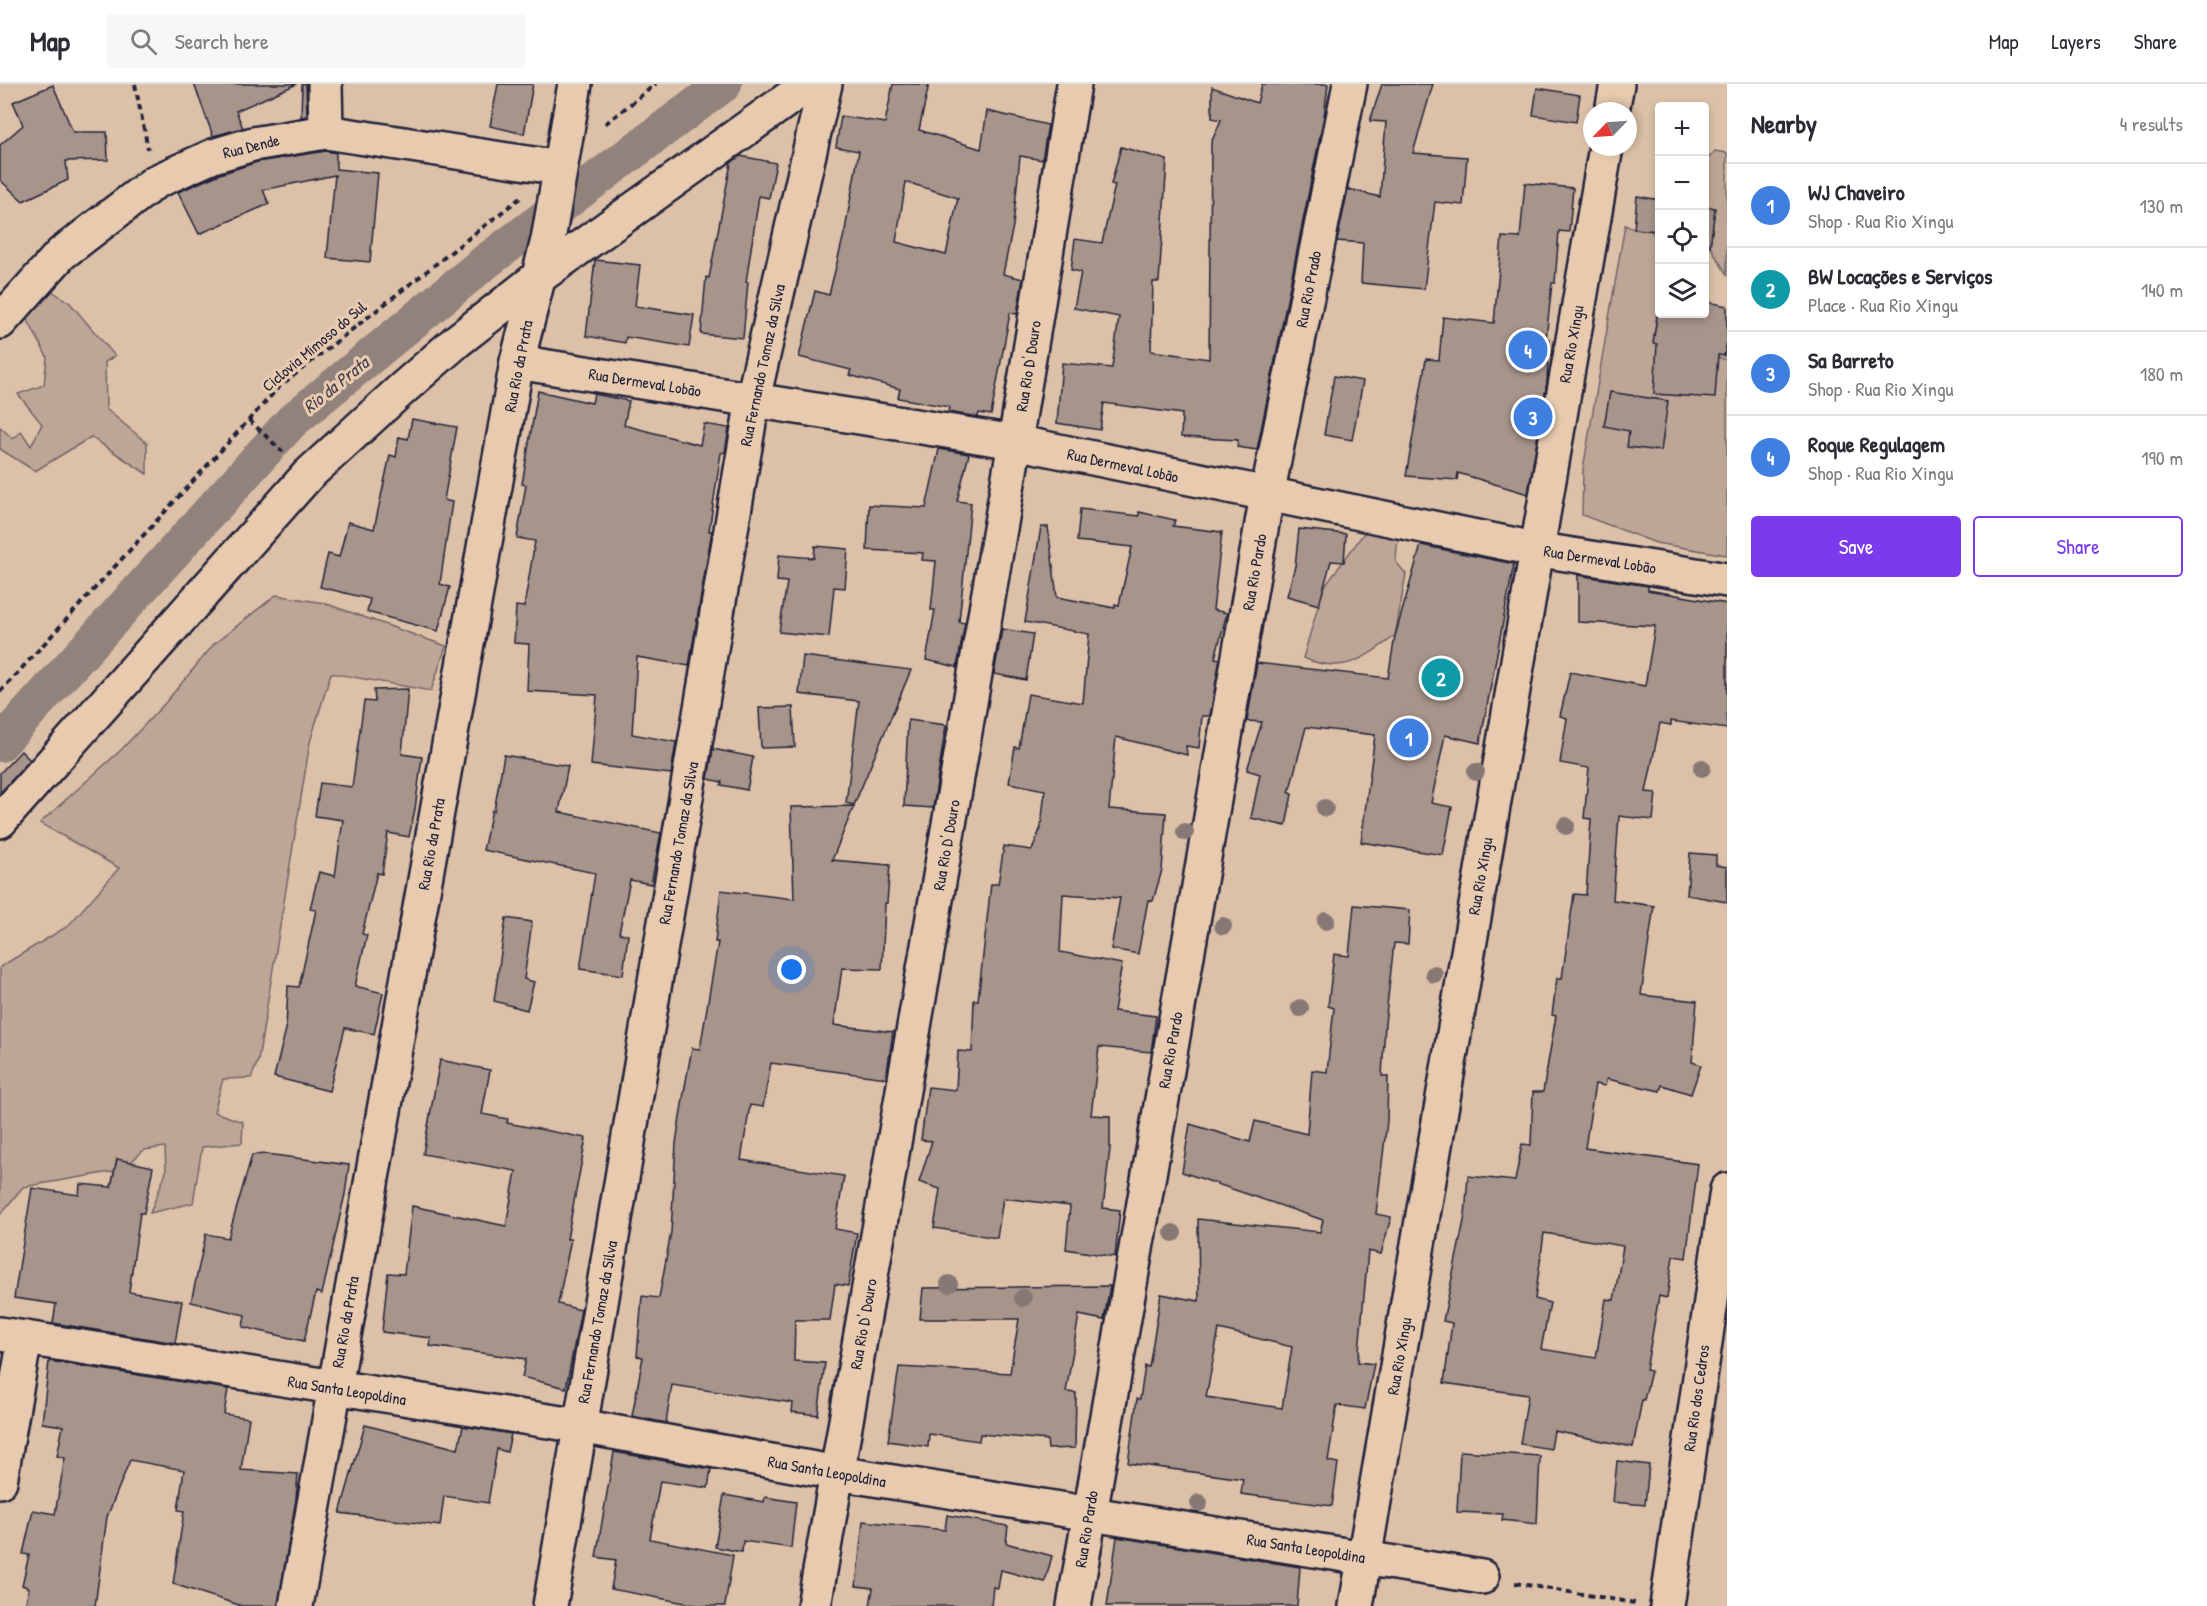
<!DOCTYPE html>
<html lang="en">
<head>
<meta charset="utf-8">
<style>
	:root { --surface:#fff; --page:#f7f7f7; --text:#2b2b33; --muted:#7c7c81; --line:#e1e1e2; --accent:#7c3aed }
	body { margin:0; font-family:"Patrick Hand",sans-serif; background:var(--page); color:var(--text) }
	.controls { position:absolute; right:18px; top:18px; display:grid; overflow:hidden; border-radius:6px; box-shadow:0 3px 9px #0003 }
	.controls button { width:54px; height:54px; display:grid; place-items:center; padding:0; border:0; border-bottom:2px solid var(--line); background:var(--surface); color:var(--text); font:30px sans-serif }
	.compass { position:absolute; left:1583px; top:18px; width:54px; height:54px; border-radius:50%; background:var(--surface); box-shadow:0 3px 9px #0003; rotate:245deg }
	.you { position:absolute; left:792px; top:886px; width:21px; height:21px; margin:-15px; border:4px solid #fff; border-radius:50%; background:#1a73e8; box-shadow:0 0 0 9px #1a73e833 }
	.badge { display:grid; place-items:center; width:39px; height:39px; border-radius:50%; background:var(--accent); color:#fff; font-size:20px; font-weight:700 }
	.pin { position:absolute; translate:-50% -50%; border:3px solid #fff; box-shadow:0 2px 6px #0006 }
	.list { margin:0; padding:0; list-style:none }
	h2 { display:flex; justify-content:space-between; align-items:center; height:78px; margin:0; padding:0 24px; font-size:26px }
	h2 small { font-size:20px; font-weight:400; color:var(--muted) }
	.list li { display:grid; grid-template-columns:39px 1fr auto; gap:18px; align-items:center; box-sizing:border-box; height:84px; padding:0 24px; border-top:2px solid var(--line) }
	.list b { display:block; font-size:22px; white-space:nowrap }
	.list p { margin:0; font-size:20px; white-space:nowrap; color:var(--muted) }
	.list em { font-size:20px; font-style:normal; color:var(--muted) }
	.actions { display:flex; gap:12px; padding:18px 24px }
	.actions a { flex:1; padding:14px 0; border:2px solid var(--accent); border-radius:6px; text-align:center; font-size:21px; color:var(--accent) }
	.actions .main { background:var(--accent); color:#fff }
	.icon { flex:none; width:33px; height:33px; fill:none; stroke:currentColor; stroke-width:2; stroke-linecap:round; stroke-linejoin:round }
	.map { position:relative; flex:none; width:1727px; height:1522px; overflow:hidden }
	header { display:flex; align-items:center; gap:36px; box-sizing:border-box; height:84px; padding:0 30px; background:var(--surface); border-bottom:2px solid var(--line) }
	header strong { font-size:28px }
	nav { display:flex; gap:33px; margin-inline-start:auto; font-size:21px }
	.search { width:420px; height:54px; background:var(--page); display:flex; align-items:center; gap:15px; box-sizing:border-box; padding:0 21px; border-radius:6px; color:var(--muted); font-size:22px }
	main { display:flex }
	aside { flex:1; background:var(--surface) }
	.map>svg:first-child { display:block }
	.green { fill:#bda696; stroke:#706468; stroke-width:1.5 }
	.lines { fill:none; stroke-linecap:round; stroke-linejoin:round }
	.canal { stroke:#92827c; stroke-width:36 }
	.building { fill:#a7948a; stroke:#22223b; stroke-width:1.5; fill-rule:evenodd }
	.minor-casing { stroke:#22223b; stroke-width:38 }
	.major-casing { stroke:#22223b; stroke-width:38 }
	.path { stroke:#22223b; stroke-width:4; stroke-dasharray:6 4.5; stroke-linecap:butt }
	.minor { stroke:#e8cbaf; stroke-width:33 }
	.major { stroke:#e8cbaf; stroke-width:33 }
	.tree { fill:#877876 }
	.labels { text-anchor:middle; stroke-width:6; stroke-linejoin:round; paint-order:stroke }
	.street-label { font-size:16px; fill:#22223b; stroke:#e8cbaf }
	.water-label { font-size:18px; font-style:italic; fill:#443f4e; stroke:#e8cbaf }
</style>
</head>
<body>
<header>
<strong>Map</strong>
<div class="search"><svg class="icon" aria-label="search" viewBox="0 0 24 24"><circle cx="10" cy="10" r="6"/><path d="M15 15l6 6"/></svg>Search here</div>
<nav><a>Map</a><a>Layers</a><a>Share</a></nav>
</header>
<main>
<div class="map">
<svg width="1727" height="1522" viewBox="0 0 1727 1522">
	<rect width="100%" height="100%" fill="#dcc1a8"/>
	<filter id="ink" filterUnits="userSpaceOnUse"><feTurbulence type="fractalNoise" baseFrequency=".0167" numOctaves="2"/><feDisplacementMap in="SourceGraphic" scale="12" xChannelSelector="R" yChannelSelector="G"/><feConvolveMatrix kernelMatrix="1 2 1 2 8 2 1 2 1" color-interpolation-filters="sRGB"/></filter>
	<g filter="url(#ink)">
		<g class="green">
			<path d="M1715,67L1727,69V191L1710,162L1715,124L1705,122L1707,76Z"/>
			<path d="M1625,141L1634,145L1652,147C1669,175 1658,220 1654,251L1726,276L1727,267V471L1656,459L1582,431L1583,385Z"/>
			<path d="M46,203L70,219L115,272L105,278L106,325L147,359V390L91,353L35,387L0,365V343L13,355L21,347L31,362L42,340L18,310L44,301L47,273L23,227Z"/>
			<path d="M1378,438L1405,445L1397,461L1396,478L1406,490L1395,552C1362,575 1345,591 1303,574L1323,505L1364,449Z"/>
			<path d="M276,511L324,519L446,562L431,607L331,589L310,658L258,977L251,994L223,995L214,1028L243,1038L242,1059L202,1063L193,1119L150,1129L166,1088L165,1063L144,1066L122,1086L23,1103L0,1131V883L68,842L119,784L40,739L121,666L166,618L214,560Z"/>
		</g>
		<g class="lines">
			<path class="canal" d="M0,660L292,337L484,179L724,0"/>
		</g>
		<g class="building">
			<path d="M194,0H297L236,27L243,44L213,52Z"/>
			<path d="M302,0H306L307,32L301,33Z"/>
			<path d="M498,0H533L524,50L490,42Z"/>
			<path d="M893,0H929L919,46L981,65L987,27L1048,41L1042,76L1020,72L1013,142L1003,190L1023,195L1017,230L1010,229L991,331L979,329L978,333L948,328L949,323L898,314L900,305L849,291L851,286L799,273L815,207L829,211L845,146L859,67L836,63L841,32L885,39ZM906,98L958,114L946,171L896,158Z"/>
			<path d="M1262,0H1328L1324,32L1257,366L1237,363L1238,356L1181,353L1182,330L1104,319L1100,346L1057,339L1062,279L1112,284L1119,233L1074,224L1081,188L1071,186L1075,155L1102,159L1115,101L1111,100L1121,63L1167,76L1159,198H1153L1151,267L1209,275L1211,59L1221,36L1212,34V3L1257,19Z"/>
			<path d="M1382,0H1433L1413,69L1467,73L1463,121L1435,118L1424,205L1361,199L1363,159L1337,157L1348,105L1380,113L1386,38L1370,37Z"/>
			<path d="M53,1L73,48H107L108,76L66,77L68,96L23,117L0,96V61L23,41L13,18Z"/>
			<path d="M1537,4L1580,11L1576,38L1533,31Z"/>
			<path d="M326,67L336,69V85L378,89L370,178L327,174L335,91L263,106L269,120L199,150L178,108L220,90L257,78Z"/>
			<path d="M740,72L776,79L769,114L759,112L746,198H748L743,254L701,250L706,193L709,194L731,79Z"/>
			<path d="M1525,99L1573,104L1569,148L1559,147L1555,199H1552L1546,255H1549L1547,298L1528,410L1458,389L1457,396L1406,392L1426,275L1439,276L1443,233L1494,239L1502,153L1520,154Z"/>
			<path d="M1637,112L1659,116V147L1634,145Z"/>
			<path d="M1704,122L1715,124L1710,162L1704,161Z"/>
			<path d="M595,176L640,181L635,222L694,231L689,263L626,253L625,259L586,252Z"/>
			<path d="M1704,217L1727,222V258L1724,272L1718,271L1715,314L1654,310L1657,260L1653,259L1659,221V230H1704Z"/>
			<path d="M1334,292L1363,297L1352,356L1324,351Z"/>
			<path d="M538,307L592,319L594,310L629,317L624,341L700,361L704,340L729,344L725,368L721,369L709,447H712L689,582L637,573L632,650L676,658L671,690L591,681L597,611L527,607L529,560L514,559L516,522L524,523L535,457L517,454L526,401L522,400Z"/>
			<path d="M1610,308L1668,317L1661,367L1627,363L1629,347L1604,342Z"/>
			<path d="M412,335L457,343L444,416L452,418L440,500L450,503L438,547L367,528L370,515L320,503L328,470L339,473L348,438L374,445L390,371L396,373L399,353L408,355Z"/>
			<path d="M939,365L969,370L957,417L971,419L959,538L965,539L957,583L926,576L935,526H931L936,477L922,476L923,469L867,466L869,421L926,424Z"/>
			<path d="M1080,425L1139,432V428L1175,436L1173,442L1222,448L1213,526L1227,529L1215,574L1220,575L1210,632H1202L1199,664L1186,662L1187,671L1116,653L1109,725L1166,729L1162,786L1153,817L1148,816L1138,870L1111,865L1120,814L1063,810L1060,868L1122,880L1114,927L1156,932L1151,968L1099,963L1091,1031L1110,1032V1065L1103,1124L1120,1126L1115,1173L1066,1165L1070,1122L1003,1114L997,1154L934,1144L940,1105L919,1098L932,1057L921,1056L928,1003L956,1006L958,967L972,968L974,916H978L991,800H998L1004,762L1032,766L1041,743L1045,706L1009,699L1015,663L1019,664L1028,610L1083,619L1089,550L1025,538L1041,443H1048L1057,513L1115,524V520L1119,521L1132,463L1077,457Z"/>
			<path d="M1299,445L1346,450L1344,478L1331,477L1319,521L1287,512L1295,482Z"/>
			<path d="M1421,461L1514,480L1480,659L1445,651L1431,719L1452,723L1443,771L1361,758L1375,651L1306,643L1289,709L1292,710L1286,742L1251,734L1260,690L1247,686L1262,638L1247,637L1257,579L1388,594L1395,552Z"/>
			<path d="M815,462L848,465L845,504L834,503L829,553L779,548L787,498L777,497L779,471L814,474Z"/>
			<path d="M1578,491L1648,502V506L1727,520V645L1671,637V641L1660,639L1646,708L1656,709L1653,736L1619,732L1613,816L1654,822L1641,911L1697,917L1692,978L1701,981L1691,1010L1662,1001L1660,1007L1607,995L1605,1002L1595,1000L1585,1064L1698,1080L1686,1174L1673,1172L1667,1214L1659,1212L1646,1286L1651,1287L1644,1316H1642L1633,1363L1554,1347L1551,1365L1520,1360L1528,1311L1444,1299L1452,1239L1443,1237L1465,1132L1468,1092L1515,1097L1522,1060L1531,1061L1533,1008H1543L1556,932L1552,931L1557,894H1562L1574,810L1586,811L1591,735L1584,734L1589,684L1560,679L1567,634L1560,632L1570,588L1645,602L1655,542L1578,538ZM1544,1149L1623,1162L1614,1216L1606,1215L1596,1274L1541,1265L1550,1219L1535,1215Z"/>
			<path d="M1002,545L1033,550L1026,596L994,590Z"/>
			<path d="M803,572L911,586L854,721L846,719L859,617L799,610Z"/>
			<path d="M408,605L402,670L422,673L415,725L409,753L388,749L382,790L377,789L362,850L367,851L355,902L383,909L374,950L345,944L329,1007L274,993L286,945L288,902L299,903L316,826L310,825L319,788L335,792L343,736L315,732L320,699L352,703L364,617L375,618L374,606Z"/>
			<path d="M793,623L795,663L761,664L759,624Z"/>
			<path d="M908,636L946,641L933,724L904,722Z"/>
			<path d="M713,665L753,673L747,706L721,701L722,698L708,695Z"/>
			<path d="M21,667L30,676L0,709V689Z"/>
			<path d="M504,671L568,682L559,728L661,749L651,800L630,796L619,849L628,851L623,891L580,885L595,789L483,766L492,726L494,727Z"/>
			<path d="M854,722L832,776L890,781L887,819H885L882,885L842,884L834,941L893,948L886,994L771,979L763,1023L750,1021L741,1076L844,1092L835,1145L857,1149L848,1202L835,1200L830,1236H795L794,1277L825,1279L818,1331L792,1328L793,1319L672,1301L666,1339L632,1332L643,1273L637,1272L642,1212L659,1214L671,1148L676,1059L684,1008L692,964L700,965L718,858H715L721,806L794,815L791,723Z"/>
			<path d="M1690,769L1716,771V781L1727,783V818L1687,811Z"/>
			<path d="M1354,821L1410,826L1408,860L1394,859L1385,940L1382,992H1388L1387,1037L1376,1130L1391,1133L1381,1170L1368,1167L1358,1278L1374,1280L1365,1325L1337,1321L1328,1377L1338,1379L1332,1422L1241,1410L1243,1395L1128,1379L1137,1315H1140L1145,1282L1149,1283L1161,1210L1199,1217L1198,1135L1320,1148L1323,1136L1182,1088L1190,1040L1250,1058L1255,1037L1307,1050L1312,986L1327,988L1334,924L1328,922L1334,870L1349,872ZM1219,1245L1292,1263L1282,1324L1206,1313Z"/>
			<path d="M506,834L532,838L524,895L534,898L527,926L494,917Z"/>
			<path d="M440,976L490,986L482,1030L508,1035L507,1039L586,1054L567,1155H571L558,1220L581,1226L566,1304L522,1293L526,1275L430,1262L431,1254L382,1248L388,1189L404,1190L412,1122L506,1142L516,1087L423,1070Z"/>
			<path d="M266,1070L349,1081L345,1110L322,1210L316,1208L304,1257L243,1243L245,1231L191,1218L206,1150L228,1154L252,1071Z"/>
			<path d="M117,1075L153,1083L144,1129H140L129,1208L182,1217L175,1259L53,1239L56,1220L14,1214L32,1104L79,1111L80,1100L111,1103Z"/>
			<path d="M1110,1202L1104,1236L1079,1231L1066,1308L1076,1309L1075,1364L1048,1365L1047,1356L980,1350L979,1357L929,1350L928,1363L888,1357L899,1283L1010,1289L1019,1235H920L923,1204Z"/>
			<path d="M49,1277L228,1305L224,1330L249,1334L241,1386L298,1390L296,1415L278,1522H242L173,1500L184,1427L178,1426L184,1386L130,1376L107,1433L95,1522H25L29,1504L22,1501L29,1471L23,1470L33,1426L55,1430L65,1374L57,1372L63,1342L42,1339Z"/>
			<path d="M365,1341L458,1365L463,1342L511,1350L507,1368L497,1365L488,1419L444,1412L440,1442L340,1429Z"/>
			<path d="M1460,1367L1540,1372L1537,1440L1502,1436L1503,1430L1457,1428Z"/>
			<path d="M614,1368L711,1385L708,1404L660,1397L650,1455L733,1471L725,1522H701L611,1505L616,1476L596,1473Z"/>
			<path d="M1617,1377L1649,1381L1645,1421L1613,1418Z"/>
			<path d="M724,1411L764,1418L765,1413L796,1418L791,1464L743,1457L742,1468L715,1463Z"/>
			<path d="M947,1431L1008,1442L1006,1459L1052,1472L1045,1498L1001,1486L998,1504L993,1503L991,1522H870L873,1504L856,1502L863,1437L945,1446Z"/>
			<path d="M1117,1453L1300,1483L1297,1522H1107Z"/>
		</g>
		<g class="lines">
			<defs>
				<g id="minor">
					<path d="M325,0L326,48"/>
					<path d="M0,238L61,170L155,98L213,72L253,60L326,48L560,84"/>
					<path d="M517,278L1015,358L1535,465L1727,496"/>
					<path d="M0,737L308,391L401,306L457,257L536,195L809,0"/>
					<path d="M0,1250L580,1342L837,1389L1482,1493"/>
					<path d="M0,1397L25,1254"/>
					<path d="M296,1522L517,278L548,156L575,0"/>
					<path d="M550,1522L753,315L825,0"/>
					<path d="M814,1522L1015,358L1074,0"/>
					<path d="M1074,1522L1267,411L1350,0"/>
					<path d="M1667,1522L1727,1106"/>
				</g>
				<g id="major">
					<path d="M1612,27L1617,0"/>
					<path d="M1356,1522L1606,63"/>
				</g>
			</defs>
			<use href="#minor" class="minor-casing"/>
			<use href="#major" class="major-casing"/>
			<g class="path">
				<path d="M135,0L148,65"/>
				<path d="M605,40L656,0"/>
				<path d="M249,336L283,368"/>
				<path d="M0,608L280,302L520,114"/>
				<path d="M1515,1499L1635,1519"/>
			</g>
			<use href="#minor" class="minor"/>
			<use href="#major" class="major"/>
		</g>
		<g class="tree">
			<circle cx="1702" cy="684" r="9"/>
			<circle cx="1476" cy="688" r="9"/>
			<circle cx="1325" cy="724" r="9"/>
			<circle cx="1566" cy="742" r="9"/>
			<circle cx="1185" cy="748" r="9"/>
			<circle cx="1326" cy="837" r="9"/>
			<circle cx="1223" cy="842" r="9"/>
			<circle cx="1434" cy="890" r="9"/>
			<circle cx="1300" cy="924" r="9"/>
			<circle cx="1173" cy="1149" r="9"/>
			<circle cx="949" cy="1200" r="9"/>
			<circle cx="1023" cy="1214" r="9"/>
			<circle cx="1199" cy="1419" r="9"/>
		</g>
	</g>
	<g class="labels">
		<g class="street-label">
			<text transform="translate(251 62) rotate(-14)" y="6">Rua Dende</text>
			<text transform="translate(1308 205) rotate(-79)" y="6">Rua Rio Prado</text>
			<text transform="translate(1571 260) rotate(-80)" y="6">Rua Rio Xingu</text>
			<text transform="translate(314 262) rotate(-40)" y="6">Ciclovia Mimoso do Sul</text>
			<text transform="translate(762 281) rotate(-78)" y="6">Rua Fernando Tomaz da Silva</text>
			<text transform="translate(518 282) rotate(-79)" y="6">Rua Rio da Prata</text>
			<text transform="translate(1028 282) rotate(-81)" y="6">Rua Rio D' Douro</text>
			<text transform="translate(645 298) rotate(9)" y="6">Rua Dermeval Lobão</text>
			<text transform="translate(1123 381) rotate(12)" y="6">Rua Dermeval Lobão</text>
			<text transform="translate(1600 475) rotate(9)" y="6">Rua Dermeval Lobão</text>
			<text transform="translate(1254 488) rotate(-80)" y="6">Rua Rio Pardo</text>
			<text transform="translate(678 759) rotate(-80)" y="6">Rua Fernando Tomaz da Silva</text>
			<text transform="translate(431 760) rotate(-80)" y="6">Rua Rio da Prata</text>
			<text transform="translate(946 761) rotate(-80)" y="6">Rua Rio D' Douro</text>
			<text transform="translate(1480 792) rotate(-80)" y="6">Rua Rio Xingu</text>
			<text transform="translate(1170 966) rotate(-80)" y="6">Rua Rio Pardo</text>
			<text transform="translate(345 1238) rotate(-80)" y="6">Rua Rio da Prata</text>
			<text transform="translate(597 1238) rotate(-80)" y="6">Rua Fernando Tomaz da Silva</text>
			<text transform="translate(863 1240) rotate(-80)" y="6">Rua Rio D' Douro</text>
			<text transform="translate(1399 1272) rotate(-80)" y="6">Rua Rio Xingu</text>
			<text transform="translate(347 1306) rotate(9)" y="6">Rua Santa Leopoldina</text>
			<text transform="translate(1696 1314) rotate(-82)" y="6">Rua Rio dos Cedros</text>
			<text transform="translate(827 1387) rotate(10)" y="6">Rua Santa Leopoldina</text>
			<text transform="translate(1086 1445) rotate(-81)" y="6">Rua Rio Pardo</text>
			<text transform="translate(1306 1464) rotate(9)" y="6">Rua Santa Leopoldina</text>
		</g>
		<g class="water-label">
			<text transform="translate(336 301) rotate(-39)" y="6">Rio da Prata</text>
		</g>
	</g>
</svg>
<div class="controls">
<button>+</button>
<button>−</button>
<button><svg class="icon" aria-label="locate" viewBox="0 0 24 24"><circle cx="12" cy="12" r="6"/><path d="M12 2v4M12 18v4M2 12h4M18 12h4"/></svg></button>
<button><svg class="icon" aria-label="layers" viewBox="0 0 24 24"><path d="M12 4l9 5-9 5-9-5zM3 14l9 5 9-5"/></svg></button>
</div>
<svg class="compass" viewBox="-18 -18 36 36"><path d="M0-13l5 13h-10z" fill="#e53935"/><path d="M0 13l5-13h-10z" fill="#7c7c81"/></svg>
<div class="you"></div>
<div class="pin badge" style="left:1409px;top:654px;background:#3f7fe0">1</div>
<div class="pin badge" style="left:1441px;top:594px;background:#0f9aa8">2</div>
<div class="pin badge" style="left:1533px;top:333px;background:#3f7fe0">3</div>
<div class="pin badge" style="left:1528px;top:266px;background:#3f7fe0">4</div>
</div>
<aside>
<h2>Nearby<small>4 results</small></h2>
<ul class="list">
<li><span class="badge" style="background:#3f7fe0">1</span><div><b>WJ Chaveiro</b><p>Shop · Rua Rio Xingu</p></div><em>130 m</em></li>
<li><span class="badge" style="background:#0f9aa8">2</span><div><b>BW Locações e Serviços</b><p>Place · Rua Rio Xingu</p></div><em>140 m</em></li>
<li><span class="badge" style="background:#3f7fe0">3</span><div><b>Sa Barreto</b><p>Shop · Rua Rio Xingu</p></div><em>180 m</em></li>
<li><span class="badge" style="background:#3f7fe0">4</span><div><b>Roque Regulagem</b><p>Shop · Rua Rio Xingu</p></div><em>190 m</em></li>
</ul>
<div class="actions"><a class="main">Save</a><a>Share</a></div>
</aside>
</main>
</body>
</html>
